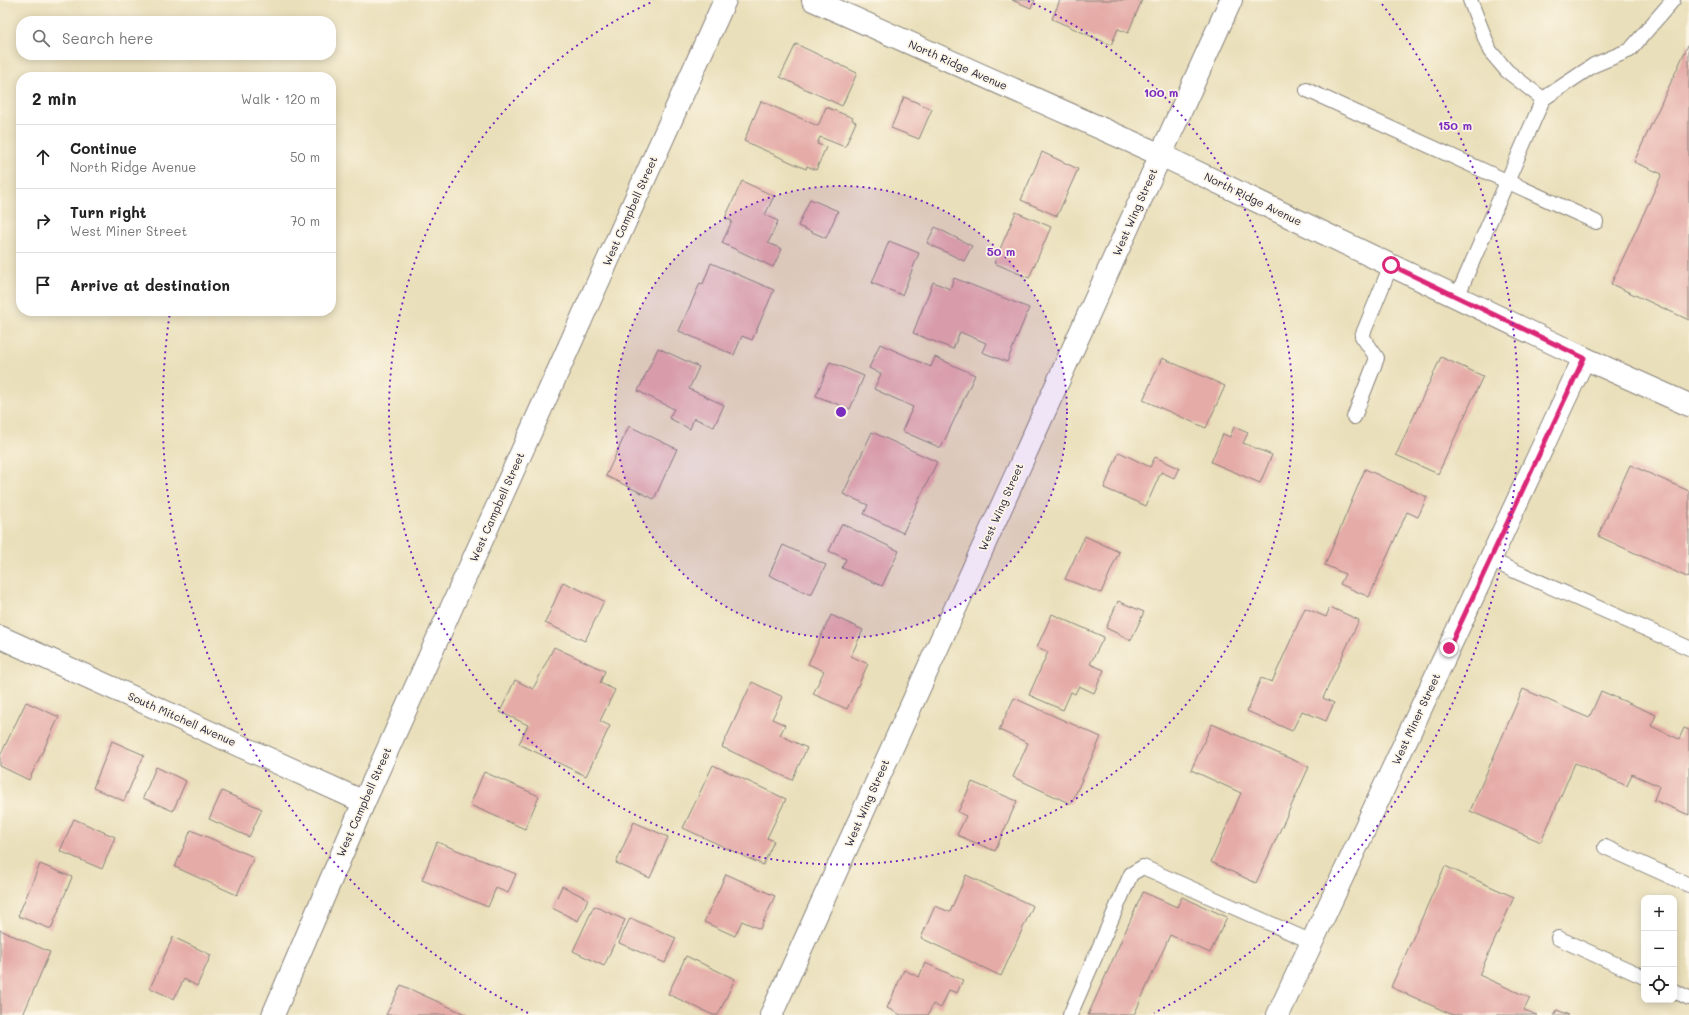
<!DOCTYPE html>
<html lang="en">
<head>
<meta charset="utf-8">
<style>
	:root { --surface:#fff; --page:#f6f6f6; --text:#222; --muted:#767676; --line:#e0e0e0 }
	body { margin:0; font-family:Mali,sans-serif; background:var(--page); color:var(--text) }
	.controls { position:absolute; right:12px; bottom:12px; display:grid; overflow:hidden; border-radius:8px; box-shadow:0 2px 10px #0003 }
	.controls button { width:36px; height:36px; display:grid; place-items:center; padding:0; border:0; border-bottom:1px solid var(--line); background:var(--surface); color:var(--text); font:20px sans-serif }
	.stop { position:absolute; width:12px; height:12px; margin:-9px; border:3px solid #db2777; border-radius:50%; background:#fff }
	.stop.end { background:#db2777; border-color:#fff; box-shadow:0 1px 4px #0008 }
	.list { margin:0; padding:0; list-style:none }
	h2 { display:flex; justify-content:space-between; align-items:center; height:52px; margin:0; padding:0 16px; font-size:17px }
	h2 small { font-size:13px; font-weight:400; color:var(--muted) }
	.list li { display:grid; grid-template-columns:26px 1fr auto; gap:12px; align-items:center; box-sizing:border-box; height:64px; padding:0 16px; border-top:1px solid var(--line) }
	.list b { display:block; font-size:15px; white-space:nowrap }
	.list p { margin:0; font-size:13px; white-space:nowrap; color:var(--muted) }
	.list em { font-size:13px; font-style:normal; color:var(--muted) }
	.icon { flex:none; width:22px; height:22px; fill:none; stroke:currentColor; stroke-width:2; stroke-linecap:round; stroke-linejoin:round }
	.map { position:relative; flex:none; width:1689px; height:1015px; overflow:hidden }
	.search { position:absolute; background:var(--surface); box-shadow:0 2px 10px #0003; left:16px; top:16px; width:320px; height:44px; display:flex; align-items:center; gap:10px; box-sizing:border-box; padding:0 14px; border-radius:16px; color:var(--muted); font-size:15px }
	.panel { position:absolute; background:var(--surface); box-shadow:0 2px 10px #0003; left:16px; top:72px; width:320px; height:244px; border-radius:16px }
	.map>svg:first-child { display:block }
	.building { fill:#e5aba7 }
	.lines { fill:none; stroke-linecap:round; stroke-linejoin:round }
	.service-casing { stroke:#86807a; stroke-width:16 }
	.minor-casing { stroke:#86807a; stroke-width:24 }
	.tertiary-casing { stroke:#86807a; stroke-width:24 }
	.service { stroke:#fff; stroke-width:14 }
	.minor { stroke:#fff; stroke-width:22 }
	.tertiary { stroke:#fff; stroke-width:22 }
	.route { stroke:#db2777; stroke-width:5 }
	.ring { fill:none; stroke:#7b2cbf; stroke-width:2; stroke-dasharray:2 4 }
	.labels { text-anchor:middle; stroke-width:3.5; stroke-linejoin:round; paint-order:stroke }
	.street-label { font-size:11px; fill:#22223b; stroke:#fcf5e5 }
	.centre { fill:#7b2cbf; stroke:#fcf5e5; stroke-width:2 }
	.ring-label { font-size:12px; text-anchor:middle; font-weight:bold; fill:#7b2cbf; stroke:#fcf5e5; stroke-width:3.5; stroke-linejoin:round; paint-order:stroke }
</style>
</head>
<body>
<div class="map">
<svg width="1689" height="1015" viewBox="0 0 1689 1015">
	<rect width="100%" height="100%" fill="#fcf5e5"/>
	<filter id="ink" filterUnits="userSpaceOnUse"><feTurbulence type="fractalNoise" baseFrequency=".025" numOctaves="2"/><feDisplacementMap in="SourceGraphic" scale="8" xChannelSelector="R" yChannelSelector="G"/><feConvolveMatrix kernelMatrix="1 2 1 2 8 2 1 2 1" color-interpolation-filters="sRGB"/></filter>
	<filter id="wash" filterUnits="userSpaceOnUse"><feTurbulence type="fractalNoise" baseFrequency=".012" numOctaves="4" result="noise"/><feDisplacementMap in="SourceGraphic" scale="16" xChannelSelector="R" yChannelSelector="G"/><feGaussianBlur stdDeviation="0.9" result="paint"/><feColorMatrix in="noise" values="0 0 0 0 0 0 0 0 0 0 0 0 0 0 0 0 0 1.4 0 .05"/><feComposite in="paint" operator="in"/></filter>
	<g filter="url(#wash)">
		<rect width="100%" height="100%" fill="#e9dfba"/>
		<g id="blocks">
			<g class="building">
				<path d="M1012,0H1035L1031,8Z"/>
				<path d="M1060,0H1142L1128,33L1118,29L1111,45L1052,19Z"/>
				<path d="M1689,43V320L1611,284L1662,174L1634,162Z"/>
				<path d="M796,44L857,73L842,106L780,77Z"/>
				<path d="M904,97L932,109L919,139L891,128Z"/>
				<path d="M761,101L818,126L826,107L853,118L852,120L856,122L845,147L820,137L817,144L826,147L816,170L807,166L806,169L744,141Z"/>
				<path d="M1042,152L1078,169L1057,216L1021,200Z"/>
				<path d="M742,181L774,196L765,215L778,221L768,243L782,249L773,267L722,243L732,221L725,218Z"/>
				<path d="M810,199L838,211L826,238L798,226Z"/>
				<path d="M1016,212L1051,227L1029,278L994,263Z"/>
				<path d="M935,227L972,246L964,261L927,243Z"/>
				<path d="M889,241L919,253L902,295L872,283Z"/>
				<path d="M711,263L774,290L752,340L742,336L734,355L679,331L700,283L703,284Z"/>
				<path d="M954,278L1029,308L1007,362L982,352L986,343L960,332L953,349L913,333L933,282L950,289Z"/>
				<path d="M880,344L931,367L935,357L975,375L941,448L902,431L913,407L874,389L881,374L869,368Z"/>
				<path d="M658,348L699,367L689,389L724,405L714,427L694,418L690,429L669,418L674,409L638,391Z"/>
				<path d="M1441,357L1483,376L1438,474L1396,455Z"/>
				<path d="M1162,358L1225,386L1206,428L1143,400Z"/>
				<path d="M830,362L864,376L850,409L816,396Z"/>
				<path d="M629,426L677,449L654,499L606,476Z"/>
				<path d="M1234,427L1248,433L1243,443L1272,455L1260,483L1211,462L1223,434L1230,437Z"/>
				<path d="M872,432L937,462L903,533L864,514L868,505L843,494Z"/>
				<path d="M1119,452L1150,467L1155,457L1179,468L1174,478L1161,472L1146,506L1104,488Z"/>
				<path d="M1630,465L1689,491V578L1598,536Z"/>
				<path d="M1365,469L1427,497L1418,517L1407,512L1369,597L1340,584L1345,574L1325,565Z"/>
				<path d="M842,524L899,551L882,586L842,568L846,559L829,551Z"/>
				<path d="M1085,536L1119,552L1101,593L1065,579Z"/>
				<path d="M783,545L826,565L811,595L769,575Z"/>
				<path d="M563,582L604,601L585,641L545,623Z"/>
				<path d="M1118,601L1144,612L1131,640L1106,628Z"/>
				<path d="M1330,607L1359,620L1323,698L1334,703L1326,721L1302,711L1292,731L1247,711L1261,678L1272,682L1305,608L1326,617Z"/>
				<path d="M1052,614L1104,637L1090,664L1104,670L1094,693L1079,686L1075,694L1071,692L1063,710L1029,695L1048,652L1037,647Z"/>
				<path d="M831,615L863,630L851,656L868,664L847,709L813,694L824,671L808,664Z"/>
				<path d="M554,647L605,671L600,683L615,690L600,721L610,726L586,776L519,744L528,725L500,712L515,680L533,689Z"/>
				<path d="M752,682L783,697L772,719L785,725L780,735L807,748L792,780L722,747Z"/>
				<path d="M1523,689L1589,718L1601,691L1656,715L1651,726L1679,739L1684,728L1689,730V815L1654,800L1659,786L1632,774L1627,786L1575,763L1541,842L1470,811Z"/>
				<path d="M1014,698L1101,737L1071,804L1013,777L1028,743L999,730Z"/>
				<path d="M26,702L59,717L29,780L0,766V756Z"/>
				<path d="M1212,724L1309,767L1256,883L1211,862L1241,793L1191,770Z"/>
				<path d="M112,741L144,755L124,801L93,788Z"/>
				<path d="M713,765L786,799L767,838L774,841L763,865L683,828Z"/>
				<path d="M156,767L186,781L173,811L143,798Z"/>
				<path d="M484,772L539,796L525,829L470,805Z"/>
				<path d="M972,782L1017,801L995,851L957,835L966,816L958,812Z"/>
				<path d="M222,791L262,809L249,837L209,819Z"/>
				<path d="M74,819L115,837L102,869L60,851Z"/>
				<path d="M634,822L668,837L650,878L616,863Z"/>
				<path d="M191,830L254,857L237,895L175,867Z"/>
				<path d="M437,842L516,874L508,893L496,888L488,907L422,880Z"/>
				<path d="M40,864L72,877L51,929L18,916Z"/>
				<path d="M1445,866L1514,897L1479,975L1530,998L1524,1010L1537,1015H1453L1391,987Z"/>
				<path d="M726,874L775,896L760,929L742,921L735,936L704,922Z"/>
				<path d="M966,875L1033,906L1001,976L921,938L935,906L950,912Z"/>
				<path d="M562,886L588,899L578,921L552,908Z"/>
				<path d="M1143,892L1177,907L1182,897L1227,917L1210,953L1170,935L1134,1015H1088Z"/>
				<path d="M594,906L625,920L604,966L573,951Z"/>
				<path d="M630,918L676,938L665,963L619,943Z"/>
				<path d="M0,930L50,952L23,1015H0Z"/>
				<path d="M173,937L211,955L197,986L184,979L174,999L150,988Z"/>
				<path d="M686,956L735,979L718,1015H713L668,994Z"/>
				<path d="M925,963L963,980L957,993L949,990L941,1008L933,1004L928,1015H901L887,1008L904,970L919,977Z"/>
				<path d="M401,985L467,1015H386Z"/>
				<path d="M1557,1010L1569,1015H1554Z"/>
			</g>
		</g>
	</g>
	<g filter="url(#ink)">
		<use href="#blocks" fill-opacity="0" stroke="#86807a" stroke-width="1"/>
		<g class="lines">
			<defs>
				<g id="service">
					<path d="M1470,0L1490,51L1507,71L1543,99"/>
					<path d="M1307,90L1596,222"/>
					<path d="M1457,297L1543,99L1594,65L1630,50L1673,0"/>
					<path d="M1354,417L1377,358L1362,336L1391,265"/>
					<path d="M1490,560L1689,648"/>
					<path d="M1605,847L1689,885"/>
					<path d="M1558,938L1644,977"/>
					<path d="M1674,991L1689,998"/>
					<path d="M1070,1015L1131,874L1143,867L1312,942"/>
				</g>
				<g id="minor">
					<path d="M0,637L364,802"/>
					<path d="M273,1015L364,802L725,0"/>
					<path d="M771,1015L1231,0"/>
					<path d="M1278,1015L1584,358"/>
				</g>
				<path id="tertiary" d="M813,0L1161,155L1584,358L1689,405"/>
			</defs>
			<use href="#service" class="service-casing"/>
			<use href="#minor" class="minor-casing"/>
			<use href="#tertiary" class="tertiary-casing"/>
			<use href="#service" class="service"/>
			<use href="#minor" class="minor"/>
			<use href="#tertiary" class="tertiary"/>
		</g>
	</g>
	<g class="lines" filter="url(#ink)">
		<path class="route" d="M1391,265L1584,358L1449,648"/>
	</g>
	<circle cx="841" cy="412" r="226" fill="#7b2cbf" fill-opacity=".12"/>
	<g class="ring">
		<circle cx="841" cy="412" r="226"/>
		<path d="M1028 1A452 452 0 1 1 654 1"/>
		<path d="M528 1013A678 678 0 0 1 170 312M1382 4A678 678 0 0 1 1154 1013"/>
	</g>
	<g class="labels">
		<g class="street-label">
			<text transform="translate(958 65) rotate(24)" y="4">North Ridge Avenue</text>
			<text transform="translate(1253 199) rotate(26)" y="4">North Ridge Avenue</text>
			<text transform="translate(630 211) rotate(-66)" y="4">West Campbell Street</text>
			<text transform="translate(1135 212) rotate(-66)" y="4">West Wing Street</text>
			<text transform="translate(497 507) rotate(-66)" y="4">West Campbell Street</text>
			<text transform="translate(1001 507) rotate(-66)" y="4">West Wing Street</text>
			<text transform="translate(182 719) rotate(24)" y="4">South Mitchell Avenue</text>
			<text transform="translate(1416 719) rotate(-65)" y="4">West Miner Street</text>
			<text transform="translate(364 802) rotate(-66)" y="4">West Campbell Street</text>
			<text transform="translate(867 803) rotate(-66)" y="4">West Wing Street</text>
		</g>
	</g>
	<circle cx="841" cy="412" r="6" class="centre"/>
	<g class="ring-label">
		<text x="1161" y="97">100 m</text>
		<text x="1455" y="130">150 m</text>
		<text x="1001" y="256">50 m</text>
	</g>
</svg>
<div class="controls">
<button>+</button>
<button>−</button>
<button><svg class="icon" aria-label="locate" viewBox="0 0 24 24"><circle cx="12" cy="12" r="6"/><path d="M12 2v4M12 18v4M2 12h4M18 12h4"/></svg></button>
</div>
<div class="stop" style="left:1391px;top:265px"></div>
<div class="stop end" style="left:1449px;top:648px"></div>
<div class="search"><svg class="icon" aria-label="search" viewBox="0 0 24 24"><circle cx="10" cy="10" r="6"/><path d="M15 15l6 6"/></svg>Search here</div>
<section class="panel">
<h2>2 min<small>Walk · 120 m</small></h2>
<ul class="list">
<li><svg class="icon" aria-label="ahead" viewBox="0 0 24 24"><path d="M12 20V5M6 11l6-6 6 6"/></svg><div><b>Continue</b><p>North Ridge Avenue</p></div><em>50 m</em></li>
<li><svg class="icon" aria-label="right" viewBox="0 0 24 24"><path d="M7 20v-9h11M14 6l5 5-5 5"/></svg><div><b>Turn right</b><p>West Miner Street</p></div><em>70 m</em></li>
<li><svg class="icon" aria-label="arrive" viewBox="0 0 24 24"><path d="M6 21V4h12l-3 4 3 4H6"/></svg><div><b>Arrive at destination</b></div></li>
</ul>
</section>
</div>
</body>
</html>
